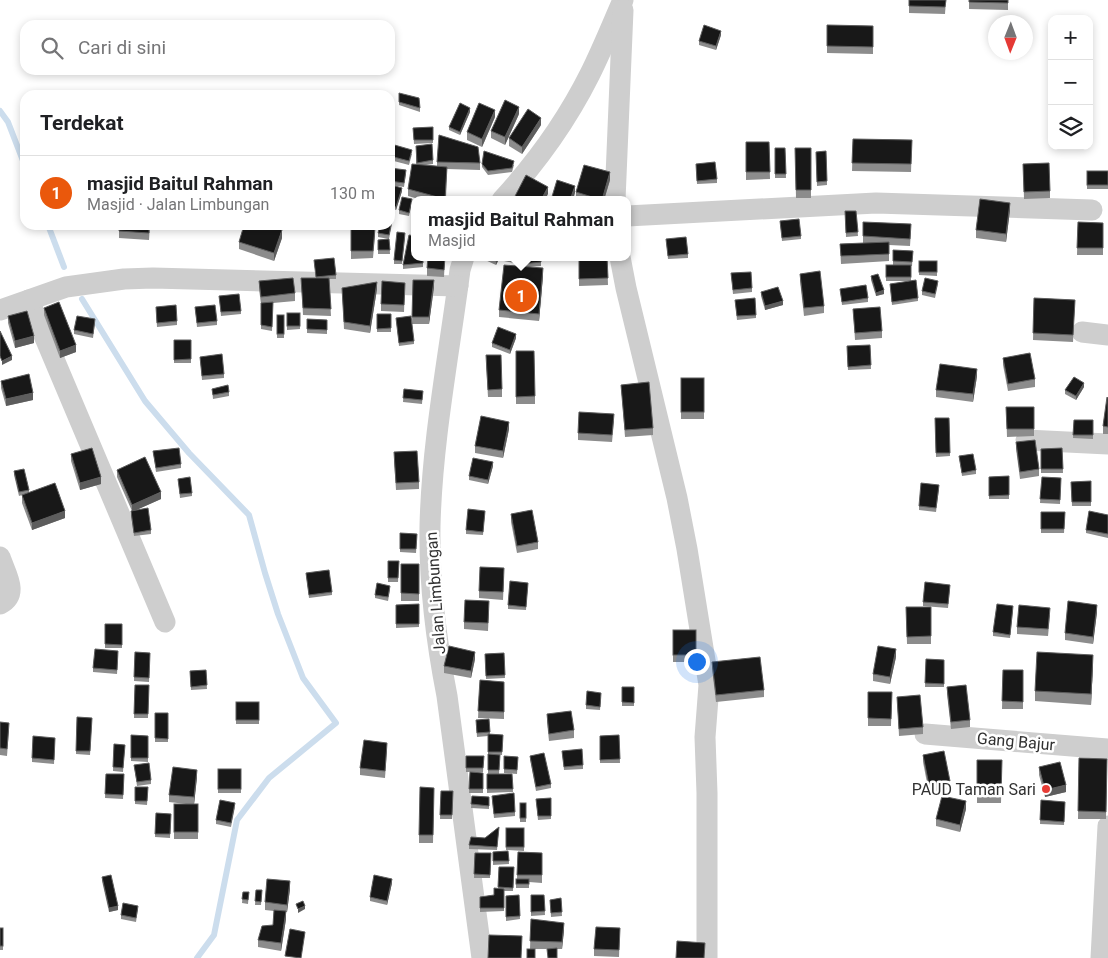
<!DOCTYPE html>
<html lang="id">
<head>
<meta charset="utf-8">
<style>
	:root { --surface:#fff; --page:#f2f2f2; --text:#202124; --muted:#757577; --line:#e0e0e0; --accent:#ea580c }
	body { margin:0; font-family:Roboto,sans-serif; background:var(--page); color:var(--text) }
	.controls { position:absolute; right:15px; top:15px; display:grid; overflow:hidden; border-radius:10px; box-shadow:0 2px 8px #0003 }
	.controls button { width:45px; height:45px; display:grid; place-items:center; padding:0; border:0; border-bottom:1px solid var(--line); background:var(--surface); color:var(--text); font:25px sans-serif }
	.compass { position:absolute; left:988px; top:15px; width:45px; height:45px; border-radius:50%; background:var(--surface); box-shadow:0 2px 8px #0003; rotate:181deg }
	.you { position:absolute; left:696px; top:661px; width:18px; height:18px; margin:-12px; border:4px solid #fff; border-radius:50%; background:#1a73e8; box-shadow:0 0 0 8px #1a73e833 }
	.badge { display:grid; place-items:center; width:32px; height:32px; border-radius:50%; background:var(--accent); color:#fff; font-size:16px; font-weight:700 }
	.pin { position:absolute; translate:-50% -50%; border:2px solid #fff; box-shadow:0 1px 5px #0006 }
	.popup { position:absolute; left:411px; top:196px; width:220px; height:65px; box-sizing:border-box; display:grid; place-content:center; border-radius:10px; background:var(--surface); filter:drop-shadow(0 1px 4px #0005); font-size:16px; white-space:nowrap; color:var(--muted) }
	.popup b { font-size:19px; color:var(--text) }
	.popup::after { content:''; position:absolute; left:50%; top:100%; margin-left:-10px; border:10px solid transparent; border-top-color:var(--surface) }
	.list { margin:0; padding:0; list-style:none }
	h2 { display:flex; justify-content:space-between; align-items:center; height:65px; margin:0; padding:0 20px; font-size:21px }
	h2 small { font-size:16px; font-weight:400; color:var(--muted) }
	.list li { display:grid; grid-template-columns:32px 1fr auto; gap:15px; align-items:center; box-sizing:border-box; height:75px; padding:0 20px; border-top:1px solid var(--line) }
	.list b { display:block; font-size:19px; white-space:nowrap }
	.list p { margin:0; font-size:16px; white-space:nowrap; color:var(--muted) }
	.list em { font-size:16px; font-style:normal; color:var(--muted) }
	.icon { flex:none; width:28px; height:28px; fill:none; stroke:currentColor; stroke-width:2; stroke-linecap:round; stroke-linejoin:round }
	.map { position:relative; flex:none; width:1108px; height:958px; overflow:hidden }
	.search { position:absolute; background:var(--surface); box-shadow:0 2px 8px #0003; left:20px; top:20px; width:375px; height:55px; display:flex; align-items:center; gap:12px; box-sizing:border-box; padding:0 18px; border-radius:15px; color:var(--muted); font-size:19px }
	.panel { position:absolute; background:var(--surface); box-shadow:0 2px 8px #0003; left:20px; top:90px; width:375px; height:140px; border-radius:15px }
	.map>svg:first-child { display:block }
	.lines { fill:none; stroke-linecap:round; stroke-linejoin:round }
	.stream { stroke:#ccdded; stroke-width:6 }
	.minor { stroke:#cecece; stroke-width:21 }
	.wall { fill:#8c8c8c }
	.shaded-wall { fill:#5d5d5d }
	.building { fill:#181818; stroke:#5d5d5d }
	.poi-dot { fill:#e73c35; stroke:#fff; stroke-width:2 }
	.labels { text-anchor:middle; stroke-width:5; stroke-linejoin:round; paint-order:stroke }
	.street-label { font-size:16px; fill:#313131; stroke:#fff }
	.poi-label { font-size:16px; fill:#313131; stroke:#fff; text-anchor:end }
</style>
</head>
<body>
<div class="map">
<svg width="1108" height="958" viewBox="0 0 1108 958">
	<rect width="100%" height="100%" fill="#fff"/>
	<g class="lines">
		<g class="stream">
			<path d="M0,111L8,122L25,166"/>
			<path d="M48,225L64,267"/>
			<path d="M82,299L145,401L189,453L249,515L265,573L278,614L303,678L336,723L269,778L237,820L214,935L197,958"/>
		</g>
		<g class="minor">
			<path d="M502,200C537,162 567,120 590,74C602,50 612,25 623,0"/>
			<path d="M615,200L623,10"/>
			<path d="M627,216L876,203L1092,210"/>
			<path d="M464,257L460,270C449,355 432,441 430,526C429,584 436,640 447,696L482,958"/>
			<path d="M620,257L626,288L677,498L687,549L709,685L705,737L707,793V958"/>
			<path d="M29,300L165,622"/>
			<path d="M0,310L66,287L124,279L153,278L458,286"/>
			<path d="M1082,332L1108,335"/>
			<path d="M1026,440L1108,444"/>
			<path d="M0,557C5,573 20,594 0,604"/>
			<path d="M925,734L1108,749"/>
			<path d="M1101,958L1108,826"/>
		</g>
	</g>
	<g class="wall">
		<path d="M909,0H946L945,14L909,13Z"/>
		<path d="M969,0H1008V10L969,9Z"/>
		<path d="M827,25L873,26V54L827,53Z"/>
		<path d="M721,35L716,50L699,45V41Z"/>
		<path d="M399,93L420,108V112L399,105Z"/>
		<path d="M470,112L460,135L449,130V127Z"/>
		<path d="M519,114L505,145L491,138V131Z"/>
		<path d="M495,117L482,147L467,140V132Z"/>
		<path d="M541,125L522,154L509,146V138Z"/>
		<path d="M433,127V143L414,144L413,128Z"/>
		<path d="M853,139L912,140L911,172L852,171Z"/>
		<path d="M746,142H769L770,179L746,180Z"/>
		<path d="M416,146L433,160V164L426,165L437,166V162L480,163V170L447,169L446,200H422L408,196V189L416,164Z"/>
		<path d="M390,148L412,154L409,165L390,160Z"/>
		<path d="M775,148H785L786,178H775Z"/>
		<path d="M795,148H811V198H796Z"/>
		<path d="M826,151L827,185L817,186L816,152Z"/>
		<path d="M482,164L514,165L512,172L488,175L482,167Z"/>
		<path d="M696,164L717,179V183L697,184Z"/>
		<path d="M1023,164L1050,191V198L1024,199Z"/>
		<path d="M390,168L406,174L404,187L390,185Z"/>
		<rect x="1087" y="171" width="21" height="18"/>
		<path d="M610,180L604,200L576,199V192Z"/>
		<path d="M402,191L396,210L390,208V204Z"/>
		<path d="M412,203L409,216L399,214V210Z"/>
		<path d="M415,209V223H412V219Z"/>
		<path d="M1010,210L1006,242L976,238V230Z"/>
		<path d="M845,211H856L858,236L846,237Z"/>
		<path d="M393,219L389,239L378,237V233Z"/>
		<path d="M780,221L801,236V239L782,241Z"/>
		<path d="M863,222L911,231L910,246L889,245V261L841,264L840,244L863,243Z"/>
		<path d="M1078,222L1103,223V255H1077Z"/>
		<path d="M150,225L149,240L119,238V231Z"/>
		<path d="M374,225L375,236L373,258L351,259V229Z"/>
		<path d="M405,237L402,264H394V260Z"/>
		<path d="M282,238L274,261L239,249V242Z"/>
		<path d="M389,239L390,254H378V240Z"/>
		<path d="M666,239L688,254V258L668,259Z"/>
		<path d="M893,250L913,251L912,266H911V281H886V265H893Z"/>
		<path d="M423,257V267L403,269V265Z"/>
		<path d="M445,257L444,277L427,276V268Z"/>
		<path d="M483,257H500L496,265L483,259Z"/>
		<path d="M504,257H516L514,263L504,261Z"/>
		<path d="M521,257H541V266L529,267L543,276L539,321L499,317V310L522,266Z"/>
		<path d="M579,257H607L608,285L579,286Z"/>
		<path d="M314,260L336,275V279H329L331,316L303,315L301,278H316Z"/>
		<path d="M919,261H937V276L919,275Z"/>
		<path d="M731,273L752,288V292L733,294Z"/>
		<path d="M800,274L824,306V313L804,316L800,281Z"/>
		<path d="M871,276L884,294L876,296L871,280Z"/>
		<path d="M413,280L434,287L429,324H412Z"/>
		<path d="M259,281L295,293V301L273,303L272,331L261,329V304L259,289Z"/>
		<path d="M405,283L404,312L381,311V304Z"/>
		<path d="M890,284L918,298V301L892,305Z"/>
		<path d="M938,284L935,298L922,295V291Z"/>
		<path d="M342,288L377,289L370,333L344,329Z"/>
		<path d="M840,289L868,298V302L842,305Z"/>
		<path d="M761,292L783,305L765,310L761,296Z"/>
		<path d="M219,296L241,311V314L221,316Z"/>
		<path d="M1034,298L1075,300L1073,342L1033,340Z"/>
		<path d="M735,300L756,315V318L737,320Z"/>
		<path d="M195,307L217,321V325L197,327Z"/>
		<path d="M44,308L76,352L60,358L44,315Z"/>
		<path d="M853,309L882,331V338L855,340Z"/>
		<path d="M156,310L177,321V325L157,327Z"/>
		<path d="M287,313H300V329L287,330Z"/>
		<rect x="377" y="314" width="14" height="18"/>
		<rect x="277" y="315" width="7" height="23"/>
		<path d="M8,316L34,343L15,348L8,323Z"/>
		<path d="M396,318L414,341V344L399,346Z"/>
		<path d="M307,319L327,320V334L307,333Z"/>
		<path d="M95,323L93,338L74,334V330Z"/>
		<path d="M516,338L510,354L492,347V343Z"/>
		<rect x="174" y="340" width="17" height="23"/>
		<path d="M870,345L871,369L848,370L847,350Z"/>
		<path d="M516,351L535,396V404H516Z"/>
		<path d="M200,357L224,374V378L202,380Z"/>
		<path d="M1003,358L1035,379V387L1008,391L1003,365Z"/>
		<path d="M486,362L502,389V397H488Z"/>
		<path d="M977,376L973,402L936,397V390Z"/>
		<rect x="681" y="378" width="23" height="41"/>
		<path d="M1,381L33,400L6,406L1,388Z"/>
		<path d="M621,385L653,428V435L625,437Z"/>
		<path d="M1084,387L1076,400L1065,394V390Z"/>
		<path d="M212,389L229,392V396L213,399Z"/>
		<path d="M404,389L423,391L422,404L403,402Z"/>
		<path d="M1108,398V434H1103V426Z"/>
		<path d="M1006,407H1034V436L1007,437Z"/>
		<path d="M935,418H949L950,456L936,457Z"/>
		<path d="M1074,420H1093V439L1073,438Z"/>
		<path d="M614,421L612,442L578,440V433Z"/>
		<path d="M509,429L503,458L475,453V446Z"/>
		<path d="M1016,442L1039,469V476L1020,479L1016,449Z"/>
		<path d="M1062,448L1063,473H1041V449Z"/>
		<path d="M153,451L181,464V468L156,472Z"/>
		<path d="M71,454L101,484L80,490L71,461Z"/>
		<path d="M959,456L976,470V474L962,476Z"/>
		<path d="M394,459L419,482V489L396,490Z"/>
		<path d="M493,466L488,484L469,480V476Z"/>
		<path d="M117,470L161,499L136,510L151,530V534L134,536L131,515L132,511L117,477Z"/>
		<path d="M14,471L29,490V493L65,518L32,530L22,503V495L19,496L14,475Z"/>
		<path d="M1009,476V499H989V477Z"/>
		<path d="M1042,477L1061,478L1060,504L1040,503Z"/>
		<path d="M178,479L192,493V496L180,498Z"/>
		<path d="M1091,481V506H1072L1071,482Z"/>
		<path d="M939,489L936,512L919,510V506Z"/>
		<path d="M485,511L483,535L466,534V530Z"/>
		<path d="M1041,512H1065L1064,533H1041Z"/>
		<path d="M511,514L538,542V549L517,553L511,522Z"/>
		<path d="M1108,515V538L1086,533V530Z"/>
		<path d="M400,533L417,534L416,553L400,552Z"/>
		<path d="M388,561H399L398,582H388Z"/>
		<rect x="401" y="564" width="18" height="37"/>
		<path d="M306,573L332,592V595L309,598Z"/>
		<path d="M504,576L503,600L479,598V591Z"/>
		<path d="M528,583L526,610L508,609V605Z"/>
		<path d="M950,588L948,608L923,606V602Z"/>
		<path d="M390,590L388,601L375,598V595Z"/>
		<path d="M419,604V627L396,628V605Z"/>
		<path d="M906,607L931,636V644H907Z"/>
		<path d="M489,609L488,631L464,629V622Z"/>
		<path d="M1013,610L1010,638L993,636V632Z"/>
		<path d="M1097,612L1093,644L1065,640V633Z"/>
		<path d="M1050,615L1048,636L1017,634V627Z"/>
		<rect x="105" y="624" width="17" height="24"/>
		<rect x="673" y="630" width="23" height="32"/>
		<path d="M135,652L150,653L149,682L134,681Z"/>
		<path d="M504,653L505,678L486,679L485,654Z"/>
		<path d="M118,655L117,674L93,672V668Z"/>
		<path d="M896,657L890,684L873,681V674Z"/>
		<path d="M475,659L471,678L444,673V666Z"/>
		<path d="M926,659L944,660V687H925Z"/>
		<path d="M712,662L764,690V697L716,702L712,669Z"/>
		<path d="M1093,666L1091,705L1035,701V691Z"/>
		<path d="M206,670L207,689L191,690L190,671Z"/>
		<path d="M1003,670H1023V709H1002Z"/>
		<path d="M480,680L504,682V719L478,718Z"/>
		<path d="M135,685H149L148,718H134Z"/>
		<rect x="622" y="687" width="12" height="19"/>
		<path d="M947,687L970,720V727L951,729L947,694Z"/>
		<path d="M868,692H892L891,726H868Z"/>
		<path d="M601,697L600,710L586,709V705Z"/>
		<path d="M897,697L923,727V734L899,736Z"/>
		<rect x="236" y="702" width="23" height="22"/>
		<rect x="155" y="713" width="13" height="29"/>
		<path d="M547,714L574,730V738L549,741L547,722Z"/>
		<path d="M77,717L92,718L90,755L76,754Z"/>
		<path d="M489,719L490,734L503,735L502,755H500L499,774H512L513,792L487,793V774H496H488V736L477,737L476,724Z"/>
		<path d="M0,722L9,730L7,756L0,755Z"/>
		<path d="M131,735L148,736V762L131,761Z"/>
		<path d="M619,735L620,763H600V736Z"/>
		<path d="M55,738L54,764L32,762V758Z"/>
		<path d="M114,744L125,745L123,772L113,771Z"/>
		<path d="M387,750L385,778L360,775V768Z"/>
		<path d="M562,751L583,765V769L564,770Z"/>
		<path d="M923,755L950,781V789L929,793L923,762Z"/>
		<path d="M466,756H484L483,772H466Z"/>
		<path d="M504,756L518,757L517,774L504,773Z"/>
		<path d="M530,756L551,784V788L536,791L530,759Z"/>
		<path d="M1079,758L1107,759L1106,819H1078Z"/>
		<path d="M977,760H1002L1001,803H977Z"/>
		<path d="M134,765L151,780V784L137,786Z"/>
		<path d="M1039,767L1066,792L1045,797L1039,775Z"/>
		<rect x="218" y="769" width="23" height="24"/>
		<path d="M470,772L483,773V793H469Z"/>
		<path d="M106,774H124L123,799L105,798Z"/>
		<path d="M197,777L194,804H198V839H174V804H186L169,802V795Z"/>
		<path d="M135,787H148L147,805L135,804Z"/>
		<path d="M434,788L433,843H419V835Z"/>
		<path d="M441,791H453L452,819H440Z"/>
		<path d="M472,796L489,797V809L471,808Z"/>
		<path d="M551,798V819L538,820L536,799Z"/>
		<path d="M492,799L515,812V816L494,818Z"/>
		<path d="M1041,800L1065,802L1064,825L1040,824Z"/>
		<rect x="520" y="803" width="6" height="19"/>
		<path d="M235,807L231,827L216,824V820Z"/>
		<path d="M966,809L960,832L936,826V819Z"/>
		<path d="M156,813L171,814L170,838L155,837Z"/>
		<path d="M499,827L497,850L469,849V845L485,838Z"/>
		<path d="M506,828H524V851L506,850Z"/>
		<path d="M508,851L509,864L493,865V852Z"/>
		<path d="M518,852L542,853V883L529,882V888H516V879H517Z"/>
		<path d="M475,853H491L490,878H474Z"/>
		<path d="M499,867H514L513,891H504V911L480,912V897L494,895L498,889Z"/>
		<path d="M102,877L118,910L109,912L102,881Z"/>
		<path d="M392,883L387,905L370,901V897Z"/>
		<path d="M290,889L287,912H286V919L281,951L258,947V940L273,925L274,911L265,910V902Z"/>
		<path d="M256,890H262L261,905H255Z"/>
		<path d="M243,892H249L248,904L242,903Z"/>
		<path d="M519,895L520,919L506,921V896Z"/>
		<path d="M531,895H544L545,915L531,916Z"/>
		<path d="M561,898L562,916L551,917L550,900Z"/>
		<path d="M138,909L136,922L121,919V915Z"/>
		<path d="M531,919L564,930L562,949H530Z"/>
		<rect x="0" y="928" width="3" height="22"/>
		<path d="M620,928L619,957L594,956V949Z"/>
	</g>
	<g class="shaded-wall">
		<path d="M721,31V35L716,50V46Z"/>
		<path d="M519,107V114L505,145V137Z"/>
		<path d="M470,108V112L460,135V132Z"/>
		<path d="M495,110V117L482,147V139Z"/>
		<path d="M541,118V125L522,154V147Z"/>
		<path d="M610,172V180L604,200H602Z"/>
		<path d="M575,186V193L573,200H570Z"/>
		<path d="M548,187V194L545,200H541Z"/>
		<path d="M402,188V191L396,210V207Z"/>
		<path d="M1010,203V210L1006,242V234Z"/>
		<path d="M282,230V238L274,261V253Z"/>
		<path d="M498,257H500L496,265V261Z"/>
		<path d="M543,268V276L539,321V314Z"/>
		<path d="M434,280V287L429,324V317Z"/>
		<path d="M377,282V289L370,333V326Z"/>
		<path d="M884,290V294L876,296V293Z"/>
		<path d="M783,301V305L765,310V306Z"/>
		<path d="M516,334V338L510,354V350Z"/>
		<path d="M34,336V343L15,348V341Z"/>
		<path d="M76,345V352L60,358V351Z"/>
		<path d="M12,356V360L2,365V361Z"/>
		<path d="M977,369V376L973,402V394Z"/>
		<path d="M1084,383V387L1076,400V396Z"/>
		<path d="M33,393V400L6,406V399Z"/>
		<path d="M509,422V429L503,458V451Z"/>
		<path d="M493,462V466L488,484V480Z"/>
		<path d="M101,477V484L80,490V483Z"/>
		<path d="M161,492V499L132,512V505Z"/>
		<path d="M65,511V518L32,530V523Z"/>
		<path d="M1097,605V612L1093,644V637Z"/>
		<path d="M896,649V657L890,684V677Z"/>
		<path d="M475,652V659L471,678V671Z"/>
		<path d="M1093,655V666L1091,705V694Z"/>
		<path d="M197,770V777L194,805V797Z"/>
		<path d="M1066,785V792L1045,797V790Z"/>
		<path d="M966,801V809L960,832V825Z"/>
		<path d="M392,879V883L387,905V901Z"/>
		<path d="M290,881V889L287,912V905Z"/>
		<path d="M118,906V910L109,912V908Z"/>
		<path d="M305,906V909L298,913V909Z"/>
		<path d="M286,911V919L281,951V943Z"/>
		<path d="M564,923V930L562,949V942Z"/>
	</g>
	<g class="building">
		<path d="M909,0H946L945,7L909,6Z"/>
		<path d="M969,0H1008V3L969,2Z"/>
		<path d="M704,25L721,31L716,46L699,41Z"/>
		<path d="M827,25L873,26V47L827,46Z"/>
		<path d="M399,93L419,98L420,108L399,102Z"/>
		<path d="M505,100L519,107L505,137L491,131Z"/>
		<path d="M460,103L470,108L460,132L449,127Z"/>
		<path d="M479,103L495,110L482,139L467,132Z"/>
		<path d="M528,109L541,118L522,147L509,138Z"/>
		<path d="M433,127V140H414L413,128Z"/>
		<path d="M439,135L478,147L480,163L437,162Z"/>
		<path d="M853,139L912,140L911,164L852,163Z"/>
		<path d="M746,142H769L770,172H746Z"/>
		<path d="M391,144L412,150L409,161L390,156V148Z"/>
		<path d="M432,144L433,160L417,163L416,146Z"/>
		<path d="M775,148H785L786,174H775Z"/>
		<path d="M795,148H811V190H796Z"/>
		<path d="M484,151L514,161L512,168L488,171L482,164Z"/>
		<path d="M826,151L827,181L817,182L816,152Z"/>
		<path d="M715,162L717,179L697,181L696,164Z"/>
		<path d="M1049,163L1050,191L1024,192L1023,164Z"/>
		<path d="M412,164L447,167L445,199L408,189Z"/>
		<path d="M584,165L610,172L602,200L576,192Z"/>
		<path d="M390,168L406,170L404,183L390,181Z"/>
		<rect x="1087" y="171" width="21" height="14"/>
		<path d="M526,175L548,187L541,200H513Z"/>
		<path d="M557,180L575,186L570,200H551Z"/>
		<path d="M395,186L402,188L396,207L390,205Z"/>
		<path d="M402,197L412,199L409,213L399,210Z"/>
		<path d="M980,199L1010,203L1006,234L976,230Z"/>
		<path d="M415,209V220L412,219Z"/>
		<path d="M845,211H856L858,232L846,233Z"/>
		<path d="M390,215H393L389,235L378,233L380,225H390Z"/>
		<path d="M799,219L801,236L782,238L780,221Z"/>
		<path d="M863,222L911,224L910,239L863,236Z"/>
		<path d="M1078,222L1103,223V248H1077Z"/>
		<path d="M120,225H149V233L119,231Z"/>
		<path d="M244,225H266L282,230L274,253L239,242Z"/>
		<path d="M355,225H374V228L355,229Z"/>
		<path d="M375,228L373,251H351V229Z"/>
		<path d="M397,232L405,233L402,261L394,260Z"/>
		<path d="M409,235L415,236V257H423V263L403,265Z"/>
		<path d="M686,237L688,254L668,256L666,239Z"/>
		<path d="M389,239L390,250H378V240Z"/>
		<path d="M889,242V254L841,256L840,244Z"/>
		<path d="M893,250L913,251L912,262L893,261Z"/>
		<path d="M428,257H445L444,270L427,268Z"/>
		<path d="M488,257H498L496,261Z"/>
		<path d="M505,257H515L514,259Z"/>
		<path d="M521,257H541V262L522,264Z"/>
		<path d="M579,257H607L608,278L579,279Z"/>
		<path d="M334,258L336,275L316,277L314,260Z"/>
		<rect x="919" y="261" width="18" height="11"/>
		<path d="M504,265L543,268L539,314L499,310Z"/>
		<rect x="886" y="265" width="25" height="12"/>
		<path d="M820,271L824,306L804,308L800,274Z"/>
		<path d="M751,272L752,288L733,290L731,273Z"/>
		<path d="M878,274L884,290L876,293L871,276Z"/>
		<path d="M293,278L295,293L261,297L259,281Z"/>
		<path d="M301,278H329L331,309L303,308Z"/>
		<path d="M925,278L938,281L935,294L922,291Z"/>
		<path d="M413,280H434L429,317H412Z"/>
		<path d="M916,280L918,298L892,302L890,284Z"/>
		<path d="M382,281L405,283L404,305L381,304Z"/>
		<path d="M377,282L370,326L344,322L342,288Z"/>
		<path d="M866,285L868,298L842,302L840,289Z"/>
		<path d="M778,287L783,301L765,306L761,292Z"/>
		<path d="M239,294L241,311L221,312L219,296Z"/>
		<path d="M755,298L756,315L737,316L735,300Z"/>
		<path d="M1034,298L1075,300L1073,335L1033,333Z"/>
		<path d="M59,302L76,345L60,351L44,308Z"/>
		<path d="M273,302L272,327L261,325V303Z"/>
		<path d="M176,305L177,321L157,323L156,307Z"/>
		<path d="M215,305L217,321L197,323L195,307Z"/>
		<path d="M880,307L882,331L855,333L853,309Z"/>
		<path d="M27,311L34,336L15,341L8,316Z"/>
		<rect x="287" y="313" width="13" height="13"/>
		<path d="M377,314H391V328L377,329Z"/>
		<rect x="277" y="315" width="7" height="19"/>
		<path d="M77,316L95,319L93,334L74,330Z"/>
		<path d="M411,316L414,341L399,343L396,318Z"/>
		<path d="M307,319L327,320V330L307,329Z"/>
		<path d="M498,327L516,334L510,350L492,343Z"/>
		<path d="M0,331L12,356L2,361L0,356Z"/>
		<path d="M174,340H191V359L174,360Z"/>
		<path d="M870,345L871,365L848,367L847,346Z"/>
		<path d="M516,351H534L535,396L516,397Z"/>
		<path d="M1030,353L1035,379L1008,384L1003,358Z"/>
		<path d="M222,354L224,374L202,376L200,357Z"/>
		<path d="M486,355H501L502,389L488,390Z"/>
		<path d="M940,364L977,369L973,394L936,390Z"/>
		<path d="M29,374L33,393L6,399L1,381Z"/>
		<path d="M1074,377L1084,383L1076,396L1065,390Z"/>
		<rect x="681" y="378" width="23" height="34"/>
		<path d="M649,382L653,428L625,430L621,385Z"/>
		<path d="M228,385L229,392L213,395L212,389Z"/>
		<path d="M404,389L423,391L422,400L403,398Z"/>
		<path d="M1107,397L1108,398V427L1103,426Z"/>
		<path d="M1006,407H1034V429H1007Z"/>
		<path d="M579,412L614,414L612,435L578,433Z"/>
		<path d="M481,416L509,422L503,451L475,446Z"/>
		<path d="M935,418H949L950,453H936Z"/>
		<path d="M1074,420H1093V435H1073Z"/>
		<path d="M1035,440L1039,469L1020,472L1016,442Z"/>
		<path d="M92,448L101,477L80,483L71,454Z"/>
		<path d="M179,448L181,464L156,468L153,451Z"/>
		<path d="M1062,448L1063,469H1041V449Z"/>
		<path d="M417,451L419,482L396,483L394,452Z"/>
		<path d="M973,454L976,470L962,473L959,456Z"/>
		<path d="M145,457L161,492L132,505L117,470Z"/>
		<path d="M473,458L493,462L488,480L469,476Z"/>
		<path d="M24,469L29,490L19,492L14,471Z"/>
		<path d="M1009,476V495L989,496V477Z"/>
		<path d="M190,477L192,493L180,494L178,479Z"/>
		<path d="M1042,477L1061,478L1060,500L1040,499Z"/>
		<path d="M1091,481V502H1072L1071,482Z"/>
		<path d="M55,483L65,511L32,523L22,495Z"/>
		<path d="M921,483L939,485L936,508L919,506Z"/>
		<path d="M148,508L151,530L134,533L131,511Z"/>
		<path d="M468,509L485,511L483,532L466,530Z"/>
		<path d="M532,510L538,542L517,546L511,514Z"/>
		<path d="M1089,511L1108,515V534L1086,530Z"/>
		<path d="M1041,512H1065L1064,529H1041Z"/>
		<path d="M400,533L417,534L416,549H400Z"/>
		<path d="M388,561H399L398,578H388Z"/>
		<path d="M401,564H419V594L401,593Z"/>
		<path d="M480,567L504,568L503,592L479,591Z"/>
		<path d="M329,570L332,592L309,595L306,573Z"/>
		<path d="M510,581L528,583L526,607L508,605Z"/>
		<path d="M925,582L950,585L948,604L923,602Z"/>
		<path d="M377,583L390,586L388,597L375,595Z"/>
		<path d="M465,600L489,601L488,623L464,622Z"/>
		<path d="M1068,601L1097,605L1093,637L1065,633Z"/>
		<path d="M419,604V624H396V605Z"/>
		<path d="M997,604L1013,606L1010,635L993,632Z"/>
		<path d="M1019,605L1050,608L1048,629L1017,627Z"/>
		<path d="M906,607H931V636L907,637Z"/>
		<path d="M105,624H122V645L105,644Z"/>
		<rect x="673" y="630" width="23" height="25"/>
		<path d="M449,646L475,652L471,671L444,666Z"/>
		<path d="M878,646L896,649L890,677L873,674Z"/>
		<path d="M95,649L118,651L117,670L93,668Z"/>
		<path d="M135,652L150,653L149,678L134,677Z"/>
		<path d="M1037,652L1093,655L1091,694L1035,691Z"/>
		<path d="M504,653L505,675L486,676L485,654Z"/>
		<path d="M760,657L764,690L716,695L712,662Z"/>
		<path d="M926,659L944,660V684L925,683Z"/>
		<path d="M206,670L207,685L191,687L190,671Z"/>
		<path d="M1003,670H1023V702L1002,701Z"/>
		<path d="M480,680L504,682V712L478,711Z"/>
		<path d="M135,685H149L148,714H134Z"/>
		<path d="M966,685L970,720L951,722L947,687Z"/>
		<path d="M622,687H634V703L622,702Z"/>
		<path d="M587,691L601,693L600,707L586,705Z"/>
		<path d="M868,692H892L891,719L868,718Z"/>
		<path d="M920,695L923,727L899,729L897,697Z"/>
		<rect x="236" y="702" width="23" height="18"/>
		<path d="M571,711L574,730L549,734L547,714Z"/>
		<path d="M155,713H168V739L155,738Z"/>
		<path d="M77,717L92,718L90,751H76Z"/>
		<path d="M489,719L490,732L477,733L476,720Z"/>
		<path d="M0,722L9,723L7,749L0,748Z"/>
		<path d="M488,734L503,735L502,752H488Z"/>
		<path d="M131,735L148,736V758H131Z"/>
		<path d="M619,735L620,759L600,760V736Z"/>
		<path d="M33,736L55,738L54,760L32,758Z"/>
		<path d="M364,740L387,743L385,771L360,768Z"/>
		<path d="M114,744L125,745L123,768L113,767Z"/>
		<path d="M582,749L583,765L564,767L562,751Z"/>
		<path d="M944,751L950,781L929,785L923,755Z"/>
		<path d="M544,753L551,784L536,787L530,756Z"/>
		<path d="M488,754L500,755L499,770H488Z"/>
		<path d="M466,756H484L483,768H466Z"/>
		<path d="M504,756L518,757L517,770L504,769Z"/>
		<path d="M1079,758L1107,759L1106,812L1078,811Z"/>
		<path d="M977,760H1002L1001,796H977Z"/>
		<path d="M1060,762L1066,785L1045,790L1039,767Z"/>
		<path d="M149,763L151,780L137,782L134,765Z"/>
		<path d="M173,767L197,770L194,797L169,795Z"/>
		<rect x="218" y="769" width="23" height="20"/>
		<path d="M470,772L483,773V789H469Z"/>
		<path d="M106,774H124L123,795L105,794Z"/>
		<path d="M487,774H512L513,789H487Z"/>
		<path d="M135,787H148L147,801H135Z"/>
		<path d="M420,787L434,788L433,835H419Z"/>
		<path d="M441,791H453L452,815H440Z"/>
		<path d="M514,793L515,812L494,814L492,796Z"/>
		<path d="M472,796L489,797V806L471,804Z"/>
		<path d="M942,796L966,801L960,825L936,819Z"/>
		<path d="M551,798V816H538L536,799Z"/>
		<path d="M220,800L235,803L231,823L216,820Z"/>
		<path d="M1041,800L1065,802L1064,822L1040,820Z"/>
		<rect x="520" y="803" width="6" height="15"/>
		<rect x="174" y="804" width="24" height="28"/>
		<path d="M156,813L171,814L170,834H155Z"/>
		<path d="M499,827L497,847L469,845L471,837L485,838Z"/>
		<rect x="506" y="828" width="18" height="19"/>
		<path d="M508,851L509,861H493V852Z"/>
		<path d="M518,852L542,853V875H517Z"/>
		<path d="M475,853H491L490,875L474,874Z"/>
		<path d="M499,867H514L513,888L498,887Z"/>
		<path d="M111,875L118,906L109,908L102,877Z"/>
		<path d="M374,875L392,879L387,901L370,897Z"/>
		<path d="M267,879L290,881L287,905L265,902Z"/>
		<rect x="516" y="879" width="13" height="5"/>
		<path d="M494,888L504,889V908H480V897L494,895Z"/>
		<path d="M256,890H262L261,902L255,901Z"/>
		<path d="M243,892H249L248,900L242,899Z"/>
		<path d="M519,895L520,916L506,917V896Z"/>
		<path d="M531,895H544L545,911L531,912Z"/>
		<path d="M561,898L562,912L551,913L550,900Z"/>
		<path d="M303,901L305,906L298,909L296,904Z"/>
		<path d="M123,903L138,906L136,918L121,915Z"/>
		<path d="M274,910L286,911L281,943L258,940L262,926L273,925Z"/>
		<path d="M531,919L564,923L562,942L530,941Z"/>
		<path d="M596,927L620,928L619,950L594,949Z"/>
		<rect x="0" y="928" width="3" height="18"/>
		<path d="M290,929L305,932L301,958L285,956Z"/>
		<path d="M489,935L522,936L521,958H488Z"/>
		<path d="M677,941L705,943L704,958H676Z"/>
		<path d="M557,948V958H548L547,949Z"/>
		<rect x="527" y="949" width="8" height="9"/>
	</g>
	<circle class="poi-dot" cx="1046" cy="789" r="5"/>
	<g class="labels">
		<g class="street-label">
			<text transform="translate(435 593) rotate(-94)" y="6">Jalan Limbungan</text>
			<text transform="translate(1016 741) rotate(5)" y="6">Gang Bajur</text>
		</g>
		<g class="poi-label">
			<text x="1036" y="795">PAUD Taman Sari</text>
		</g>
	</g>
</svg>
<div class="controls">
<button>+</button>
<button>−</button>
<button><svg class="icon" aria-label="layers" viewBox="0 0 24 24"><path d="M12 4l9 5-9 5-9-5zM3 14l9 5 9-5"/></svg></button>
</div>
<svg class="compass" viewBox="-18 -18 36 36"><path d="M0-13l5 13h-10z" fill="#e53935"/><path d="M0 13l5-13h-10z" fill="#757577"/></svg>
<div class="you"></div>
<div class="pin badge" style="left:521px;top:296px">1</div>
<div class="popup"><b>masjid Baitul Rahman</b>Masjid</div>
<div class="search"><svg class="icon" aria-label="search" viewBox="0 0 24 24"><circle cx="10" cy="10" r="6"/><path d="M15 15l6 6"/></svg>Cari di sini</div>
<section class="panel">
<h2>Terdekat<small></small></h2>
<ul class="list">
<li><span class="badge">1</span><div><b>masjid Baitul Rahman</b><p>Masjid · Jalan Limbungan</p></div><em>130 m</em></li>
</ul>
</section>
</div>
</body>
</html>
